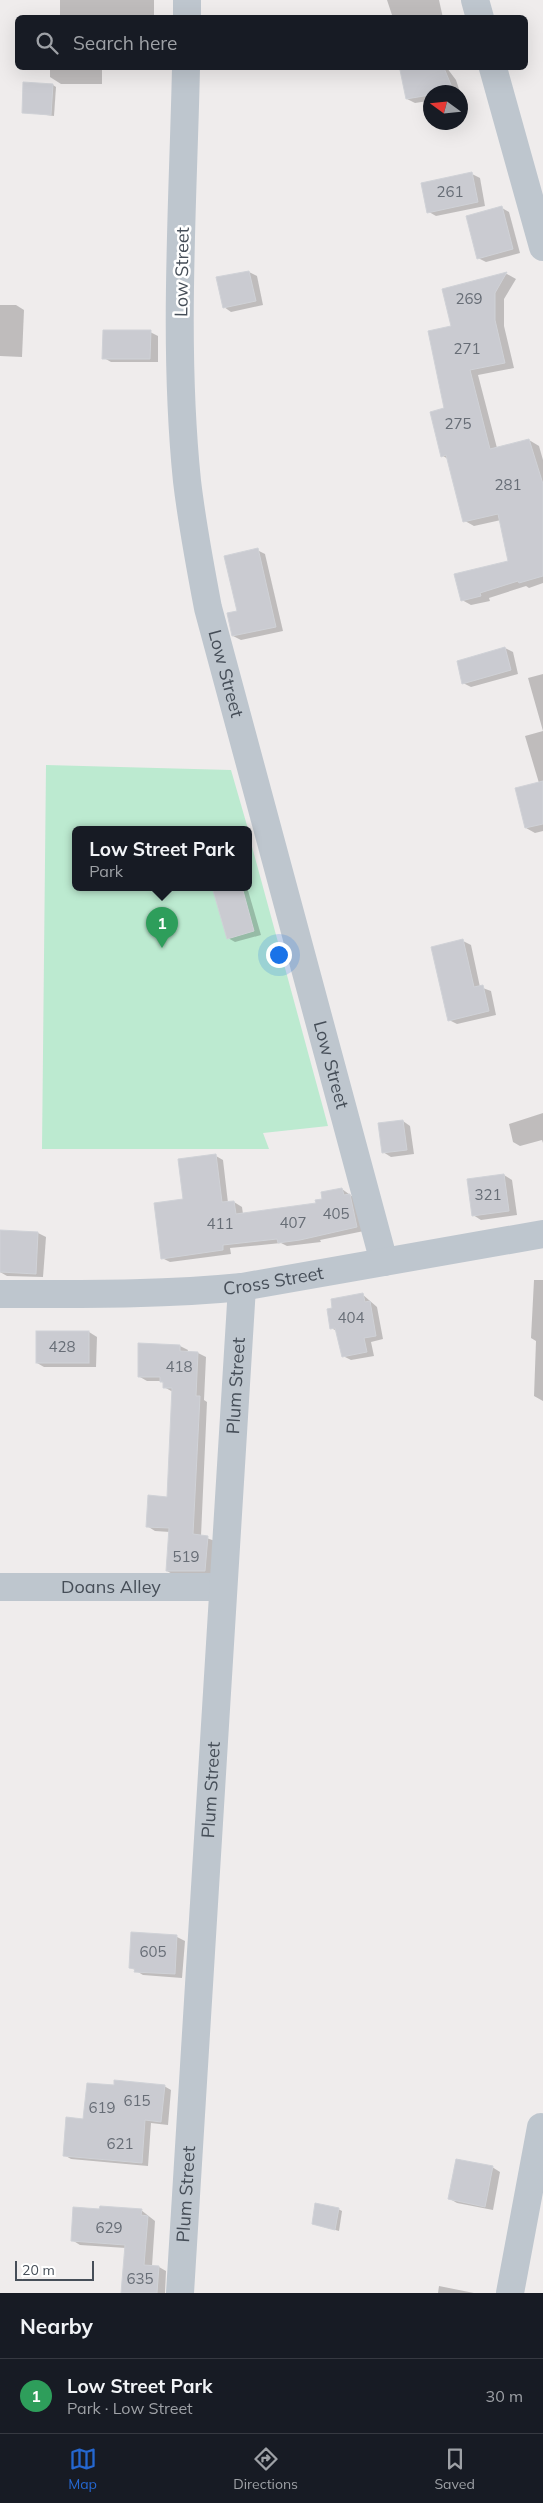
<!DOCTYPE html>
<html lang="en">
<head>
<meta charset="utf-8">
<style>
	:root { --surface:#171b24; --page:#242831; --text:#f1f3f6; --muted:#9ea1a6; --line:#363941; --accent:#2567d0 }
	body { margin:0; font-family:Mulish,sans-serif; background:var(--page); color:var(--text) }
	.compass { position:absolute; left:423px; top:85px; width:45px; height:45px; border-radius:50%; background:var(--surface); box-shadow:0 5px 20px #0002; rotate:285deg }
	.scale { position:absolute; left:15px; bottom:12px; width:79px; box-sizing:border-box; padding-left:5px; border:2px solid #464e58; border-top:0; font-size:14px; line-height:18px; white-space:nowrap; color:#464e58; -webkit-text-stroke:4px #fff; paint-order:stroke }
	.you { position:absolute; left:278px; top:954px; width:18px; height:18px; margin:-12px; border:4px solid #fff; border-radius:50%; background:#1a73e8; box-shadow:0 0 0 8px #1a73e833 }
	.badge { display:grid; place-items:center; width:32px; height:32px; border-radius:50%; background:var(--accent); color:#fff; font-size:16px; font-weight:700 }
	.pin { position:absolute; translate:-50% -41px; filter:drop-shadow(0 1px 2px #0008) }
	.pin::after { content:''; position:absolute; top:26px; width:18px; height:15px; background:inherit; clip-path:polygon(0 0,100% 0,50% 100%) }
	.popup { position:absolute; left:72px; top:826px; width:180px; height:65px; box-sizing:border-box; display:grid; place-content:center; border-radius:8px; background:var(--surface); filter:drop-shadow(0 1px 4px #0005); font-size:16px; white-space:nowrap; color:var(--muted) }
	.popup b { font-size:19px; color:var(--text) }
	.popup::after { content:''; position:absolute; left:50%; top:100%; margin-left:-10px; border:10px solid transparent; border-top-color:var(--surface) }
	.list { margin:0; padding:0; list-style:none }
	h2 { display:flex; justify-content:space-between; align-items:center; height:65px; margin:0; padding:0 20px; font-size:21px }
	h2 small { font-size:16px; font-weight:400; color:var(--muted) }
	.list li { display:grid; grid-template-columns:32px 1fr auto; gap:15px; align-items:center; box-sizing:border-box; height:75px; padding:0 20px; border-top:1px solid var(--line) }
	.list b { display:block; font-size:19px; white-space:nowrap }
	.list p { margin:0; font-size:16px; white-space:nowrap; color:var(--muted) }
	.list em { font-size:16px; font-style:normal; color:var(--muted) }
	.icon { flex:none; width:28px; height:28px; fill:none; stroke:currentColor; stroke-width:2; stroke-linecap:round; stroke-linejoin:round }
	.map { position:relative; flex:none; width:543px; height:2293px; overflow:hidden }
	.search { position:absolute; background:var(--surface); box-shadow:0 5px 20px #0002; left:15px; right:15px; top:15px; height:55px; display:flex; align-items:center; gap:12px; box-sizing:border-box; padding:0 18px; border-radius:8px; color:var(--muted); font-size:19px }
	.sheet { height:140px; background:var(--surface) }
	nav { display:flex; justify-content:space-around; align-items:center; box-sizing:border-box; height:70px; border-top:1px solid var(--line); background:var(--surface); font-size:14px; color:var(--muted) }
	nav a { display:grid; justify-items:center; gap:2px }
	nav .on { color:var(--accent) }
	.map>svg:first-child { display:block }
	.green { fill:#bcead0 }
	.shadow { fill:#0003 }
	.building { fill:#cacbd1; stroke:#d0d2d7 }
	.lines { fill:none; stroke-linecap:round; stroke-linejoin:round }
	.minor { stroke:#bec6ce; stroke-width:28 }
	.labels { text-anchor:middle; stroke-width:5; stroke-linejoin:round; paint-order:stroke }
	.number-label { font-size:15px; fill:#676d76 }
	.street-label { font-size:18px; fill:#464e58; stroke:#fff }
</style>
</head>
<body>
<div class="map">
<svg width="543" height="2293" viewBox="0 0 543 2293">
	<rect width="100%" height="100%" fill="#efecec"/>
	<path class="green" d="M46,765L231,770L248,829H76V887H248V832L328,1126L263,1133L269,1149H42Z"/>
	<g class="shadow">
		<rect x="60" y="0" width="94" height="18"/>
		<path d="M387,0H439L443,18H393Z"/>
		<path d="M50,68H102V84H61L50,77Z"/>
		<path d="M401,68H447L456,80L460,92H430V110L428,101L415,103L407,99Z"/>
		<path d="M53,85L56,87L54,116L23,112Z"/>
		<path d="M460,96L465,109L460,111Z"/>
		<path d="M472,174L480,178L485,206L436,216L429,212Z"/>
		<path d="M502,208L509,212L520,253L486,262L478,258Z"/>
		<path d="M249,272L257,276L263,305L231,312L224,307L217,278Z"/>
		<path d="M507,274L516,279L504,299V326L514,368L478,375L497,448L529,440L539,446L543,460V583L529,588L526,586L489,598L490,601L471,605L462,600L510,562L501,520L474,526L465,521L448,459L443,456L452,327L443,290Z"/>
		<path d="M0,305H16L24,310L22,357L0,356Z"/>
		<path d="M150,332L158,336V362H111L104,358Z"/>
		<path d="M257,550L265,554L283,631L241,640L233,636Z"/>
		<path d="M505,648L513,652L518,674L471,687L463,683L458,662Z"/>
		<path d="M543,674V831L535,833L526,828L539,783L525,736L543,731L528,678Z"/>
		<path d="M213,887H247L261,935L235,942L228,938Z"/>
		<path d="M463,941L471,945L480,987L491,991L496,1015L457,1024L449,1020Z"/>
		<path d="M543,1113V1143L542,1140L520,1146L513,1142L509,1124Z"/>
		<path d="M403,1121L410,1126L414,1154L391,1157L383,1152Z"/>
		<path d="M216,1156L223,1160L228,1203L234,1202L242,1207L243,1214L317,1204L342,1189L357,1200L364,1231L320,1240L321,1242L287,1246L281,1243L230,1248L231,1254L170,1262L162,1258L184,1200Z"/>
		<path d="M504,1175L512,1180L517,1215L481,1220L473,1215Z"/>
		<path d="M38,1233L46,1237L43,1277L7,1276L0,1272V1256Z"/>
		<path d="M534,1280H543V1401L534,1396L536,1341L531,1338Z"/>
		<path d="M362,1294L377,1307L383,1339L371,1342L374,1356L351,1360L343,1356L337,1331L331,1328Z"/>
		<path d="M89,1332L97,1337L96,1367H44L37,1363Z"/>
		<path d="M180,1346L188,1350L187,1353H198L206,1357L204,1400L207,1402L201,1536L215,1541L213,1575H174L167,1571L170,1532L155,1531L147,1526L169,1498L173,1392L164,1387V1383L160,1381H147L140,1377Z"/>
		<path d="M132,1933L177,1937L185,1941L182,1978L143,1975L130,1967Z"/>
		<path d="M115,2086H164L171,2090L168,2125L151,2123L148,2166L71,2159L64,2155L84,2121Z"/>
		<path d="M492,2167L500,2172L493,2210L457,2203L450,2199Z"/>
		<path d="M338,2209L342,2211L339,2231L313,2224Z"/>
		<path d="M101,2210H141L155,2221L152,2266L159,2267L166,2271L165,2293H123L126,2248L80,2245L72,2240Z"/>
		<path d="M439,2286L474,2293H438Z"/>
	</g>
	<g class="building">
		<path d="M411,68H444L454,92H430V95L406,99L400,70Z"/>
		<path d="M23,82L53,84L51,115L22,113Z"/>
		<path d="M472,172L478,202L427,213L421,183Z"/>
		<path d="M502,206L513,249L477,259L466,216Z"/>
		<path d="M249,271L256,301L223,308L216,277Z"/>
		<path d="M507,272L495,293V320L505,363L470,370L490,449L529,439L543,484V576L519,583L518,581L480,593L481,596L461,601L454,574L508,561L498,514L463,522L446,455L441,457L430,412L444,408L428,331L451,326L442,289Z"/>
		<path d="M103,330H151L150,359H102Z"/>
		<path d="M258,548L276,627L232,636L227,613L237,611L224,556Z"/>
		<path d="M505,647L511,670L462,684L457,661Z"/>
		<path d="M543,781V824L525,828L515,788Z"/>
		<path d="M212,887H242L254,931L227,939Z"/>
		<path d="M463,939L474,987L483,985L489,1011L448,1021L431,947Z"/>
		<path d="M403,1120L407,1150L382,1153L378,1123Z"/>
		<path d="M216,1154L222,1202L234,1201L236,1214L316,1203L315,1200L322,1199L321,1192L342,1188L344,1195L350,1194L357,1227L300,1240L278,1243L277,1239L223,1245V1250L161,1259L154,1203L183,1199L178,1159Z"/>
		<path d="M504,1174L509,1211L472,1216L467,1179Z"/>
		<path d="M0,1230L38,1232L36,1274L0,1272Z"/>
		<path d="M363,1293L365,1302L370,1301L376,1336L364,1338L367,1352L342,1357L335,1328L330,1329L327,1309L332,1308L331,1299Z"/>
		<rect x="36" y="1331" width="53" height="32"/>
		<path d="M138,1343L180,1345V1351L198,1352L196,1396H200L193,1534L208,1536L205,1571H166L169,1528L146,1527L148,1495L167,1497L172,1388H163V1382H160V1377H138Z"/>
		<path d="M131,1932L177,1935L175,1974L134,1972L135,1969L129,1968Z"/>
		<path d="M114,2080L165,2085L161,2122L145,2120L142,2163L63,2156L66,2117L83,2119L87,2083L114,2085Z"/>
		<path d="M456,2159L493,2166L485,2207L448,2199Z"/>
		<path d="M315,2203L339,2208L335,2230L312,2224Z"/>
		<path d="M100,2206L142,2209L141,2215L148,2216L144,2265L159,2266L157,2293H121L125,2245L71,2241L73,2207L99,2209Z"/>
	</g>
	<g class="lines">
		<g class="minor">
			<path d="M475,0L480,18"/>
			<path d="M187,18V0"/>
			<path id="s1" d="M186,68C183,204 173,344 187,481C192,524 200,566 208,608L384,1262"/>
			<path d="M493,68L543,247"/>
			<path id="s2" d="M0,1294C81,1294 162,1295 242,1287L543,1234"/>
			<path id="s3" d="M0,1587H223"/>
			<path id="s4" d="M180,2293L242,1287"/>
			<path d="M510,2293L541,2127"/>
		</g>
	</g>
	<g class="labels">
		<g class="number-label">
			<text x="450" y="197">261</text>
			<text x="469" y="304">269</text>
			<text x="467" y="354">271</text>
			<text x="458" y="429">275</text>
			<text x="508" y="490">281</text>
			<text x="488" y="1200">321</text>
			<text x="336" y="1219">405</text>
			<text x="293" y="1228">407</text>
			<text x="220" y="1229">411</text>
			<text x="351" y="1323">404</text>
			<text x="62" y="1352">428</text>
			<text x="179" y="1372">418</text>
			<text x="186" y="1562">519</text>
			<text x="153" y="1957">605</text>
			<text x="137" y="2106">615</text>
			<text x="102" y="2113">619</text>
			<text x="120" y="2149">621</text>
			<text x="109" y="2233">629</text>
			<text x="140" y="2284">635</text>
		</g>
		<g class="street-label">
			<text transform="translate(182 272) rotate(-89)" y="6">Low Street</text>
			<text dy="6" stroke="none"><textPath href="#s1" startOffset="610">Low Street</textPath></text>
			<text dy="6" stroke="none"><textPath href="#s1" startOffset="1015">Low Street</textPath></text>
			<text dy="6" stroke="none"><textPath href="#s2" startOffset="274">Cross Street</textPath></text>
			<text dy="6" stroke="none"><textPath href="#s4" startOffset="909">Plum Street</textPath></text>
			<text dy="6" stroke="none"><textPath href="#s3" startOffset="111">Doans Alley</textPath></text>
			<text dy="6" stroke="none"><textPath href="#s4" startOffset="504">Plum Street</textPath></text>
			<text dy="6" stroke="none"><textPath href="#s4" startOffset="99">Plum Street</textPath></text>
		</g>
	</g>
</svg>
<svg class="compass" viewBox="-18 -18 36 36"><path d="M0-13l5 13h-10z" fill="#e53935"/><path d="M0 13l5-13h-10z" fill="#9ea1a6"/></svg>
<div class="scale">20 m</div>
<div class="you"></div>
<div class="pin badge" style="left:162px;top:948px;background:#2e9e5b">1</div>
<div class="popup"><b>Low Street Park</b>Park</div>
<div class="search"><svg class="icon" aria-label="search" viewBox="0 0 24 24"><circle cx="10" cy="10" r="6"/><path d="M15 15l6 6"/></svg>Search here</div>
</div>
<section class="sheet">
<h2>Nearby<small></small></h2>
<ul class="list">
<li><span class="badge" style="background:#2e9e5b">1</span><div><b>Low Street Park</b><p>Park · Low Street</p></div><em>30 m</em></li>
</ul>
</section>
<nav>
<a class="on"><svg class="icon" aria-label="map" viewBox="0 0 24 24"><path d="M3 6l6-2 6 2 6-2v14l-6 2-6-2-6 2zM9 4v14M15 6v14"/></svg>Map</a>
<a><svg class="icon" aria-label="directions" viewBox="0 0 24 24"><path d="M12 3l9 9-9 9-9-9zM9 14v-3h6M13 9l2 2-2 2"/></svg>Directions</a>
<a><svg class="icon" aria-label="saved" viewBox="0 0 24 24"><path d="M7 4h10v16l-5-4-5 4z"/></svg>Saved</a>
</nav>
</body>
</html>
